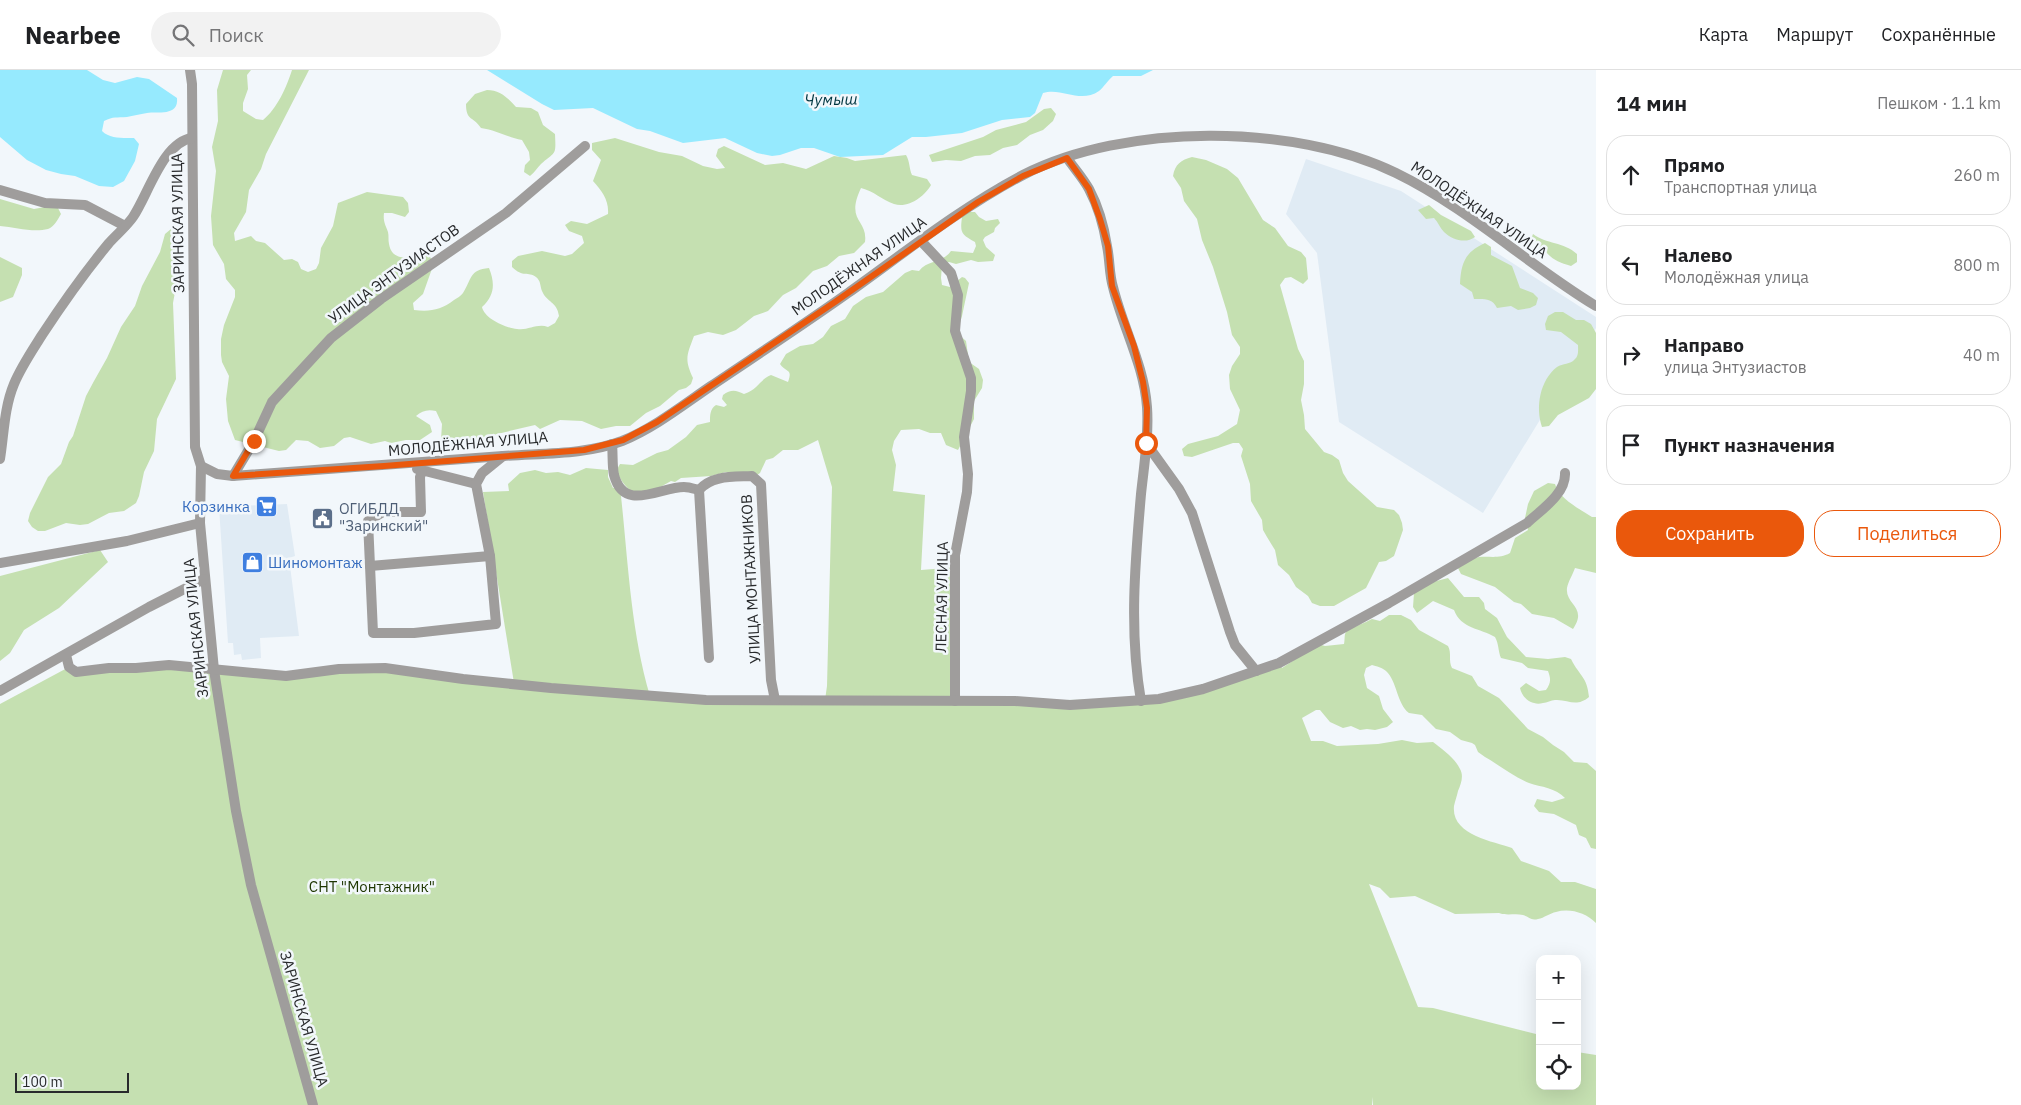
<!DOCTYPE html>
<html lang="ru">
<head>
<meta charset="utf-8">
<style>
	:root { --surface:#fff; --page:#f2f2f2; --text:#202124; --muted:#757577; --line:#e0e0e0; --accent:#ea580c }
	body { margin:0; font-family:"IBM Plex Sans",sans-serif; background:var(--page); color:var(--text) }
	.controls { position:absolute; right:15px; bottom:15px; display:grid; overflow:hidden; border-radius:10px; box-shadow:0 5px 20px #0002 }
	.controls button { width:45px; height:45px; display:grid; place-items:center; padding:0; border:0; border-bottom:1px solid var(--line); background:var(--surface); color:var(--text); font:25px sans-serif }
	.scale { position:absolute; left:15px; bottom:12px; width:114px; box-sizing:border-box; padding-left:5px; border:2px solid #282a2c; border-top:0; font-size:14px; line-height:18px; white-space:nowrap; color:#282a2c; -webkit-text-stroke:4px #f2f7fb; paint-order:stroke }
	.stop { position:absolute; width:15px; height:15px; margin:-11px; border:4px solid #ea580c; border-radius:50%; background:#fff }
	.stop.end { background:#ea580c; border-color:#fff; box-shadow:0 1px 5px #0008 }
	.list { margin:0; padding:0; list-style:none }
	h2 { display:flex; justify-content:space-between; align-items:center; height:65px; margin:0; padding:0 20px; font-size:21px }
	h2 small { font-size:16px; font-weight:400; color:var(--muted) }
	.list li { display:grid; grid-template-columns:32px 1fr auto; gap:15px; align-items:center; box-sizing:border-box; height:80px; margin:0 10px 10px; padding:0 10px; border:1px solid var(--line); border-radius:20px }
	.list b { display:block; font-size:19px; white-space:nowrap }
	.list p { margin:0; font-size:16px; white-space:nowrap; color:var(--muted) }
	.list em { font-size:16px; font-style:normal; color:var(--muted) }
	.actions { display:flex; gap:10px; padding:15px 20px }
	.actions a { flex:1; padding:11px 0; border:1px solid var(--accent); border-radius:20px; text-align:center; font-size:18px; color:var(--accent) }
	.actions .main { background:var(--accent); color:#fff }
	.icon { flex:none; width:28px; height:28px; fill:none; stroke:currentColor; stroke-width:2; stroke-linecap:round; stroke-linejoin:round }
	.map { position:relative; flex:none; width:1596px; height:1035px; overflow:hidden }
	header { display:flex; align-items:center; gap:30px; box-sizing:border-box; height:70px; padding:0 25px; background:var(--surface); border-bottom:1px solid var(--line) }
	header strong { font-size:24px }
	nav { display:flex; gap:28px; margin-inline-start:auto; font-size:18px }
	.search { width:350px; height:45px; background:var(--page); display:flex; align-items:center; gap:12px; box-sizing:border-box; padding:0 18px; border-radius:28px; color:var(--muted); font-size:19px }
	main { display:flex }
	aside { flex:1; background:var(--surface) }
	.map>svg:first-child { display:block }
	.built { fill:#e0ebf4 }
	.green { fill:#c5e0b1 }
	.water { fill:#96eafe }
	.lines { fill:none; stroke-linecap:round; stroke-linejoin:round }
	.minor { stroke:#9f9d9c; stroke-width:10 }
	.route { stroke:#ea580c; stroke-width:6 }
	.labels { text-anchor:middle; stroke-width:5; stroke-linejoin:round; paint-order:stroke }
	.street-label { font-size:15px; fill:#282a2c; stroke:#f2f7fb }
	.shop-label { font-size:15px; fill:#366cbe; stroke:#f2f7fb; text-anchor:end }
	.service-label { font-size:15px; fill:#4e5e75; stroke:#f2f7fb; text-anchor:start }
	.park-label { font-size:15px; fill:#1e3601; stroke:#f2f7fb }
	.water-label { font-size:16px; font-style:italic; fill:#003742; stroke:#f2f7fb }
</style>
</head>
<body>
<header>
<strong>Nearbee</strong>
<div class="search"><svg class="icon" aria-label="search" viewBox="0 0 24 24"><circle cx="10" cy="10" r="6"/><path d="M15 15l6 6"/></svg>Поиск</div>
<nav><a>Карта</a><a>Маршрут</a><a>Сохранённые</a></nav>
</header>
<main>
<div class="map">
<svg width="1596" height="1035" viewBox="0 0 1596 1035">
	<rect width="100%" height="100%" fill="#f2f7fb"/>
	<g class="built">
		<path d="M1306,89L1401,121L1596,247V258L1483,443L1339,352L1317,183L1286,144Z"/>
		<path d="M287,434L295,486L289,488L299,566L260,568L261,588L242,590L241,584L234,585L233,573H228L219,437Z"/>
	</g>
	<g class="green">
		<path d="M223,0H251L247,5L248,19L243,33V41L256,49L263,50C277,39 287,16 292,0H309L266,84L261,99L249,120L246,142L234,163L235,171L251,166L256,171L265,173L284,190L292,189L298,192L301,199L308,202L316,199L319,193L321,178L333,156L338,133L367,122L403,127L408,133L409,142L405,147L392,143H384C383,151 385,154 388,162C389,166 388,170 389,174C392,192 410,188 422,184L430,187L434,193L423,224L413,233L414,240C430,242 441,240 454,230C457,228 461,226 463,223C472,209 469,200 489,198C495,213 495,225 482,237C484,248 505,258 517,259C528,261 537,253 548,257L555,253L559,246C557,231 547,233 542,221C540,216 541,211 536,207C528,201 523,208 512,197V191L518,186L542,181L565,186L572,184L584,173L582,166L569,161L565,155L571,151L587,154L608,144C609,130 602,121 593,111L601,90L592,80V73L615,68L659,82L682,86L703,96L717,99L725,98L716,86L718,79L724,76L765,95L783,93L806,99L834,86L847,88L855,91L906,85C910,92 909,98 912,105L927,109L931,115C925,126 908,139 894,134C882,130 874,121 861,118C845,152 868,149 865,172L854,183L839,186L827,196L813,201L796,218L783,225L768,241L754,246L736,260L723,265L708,262L694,266C687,285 684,289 693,308L691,314L686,318L679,320L660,336L646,343L630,356H616L601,359L582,351L560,350L540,359L535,355L446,376L441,370L442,354L436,341C427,339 422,341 416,346L430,355L432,362L420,370H406L391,373L385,371L371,374L350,367L344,368L334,376L320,378L308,371L296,370L286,380L279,381L235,370L228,351L226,329L229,306L222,292L221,285V269L224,255L235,227V220L226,209L224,194L213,175L211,146L216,101L212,77L218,51L217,20Z"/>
		<path d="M487,20C500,20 508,28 516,37L531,38L538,42L543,55L555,64C556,86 556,81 541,94C537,98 535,102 530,106L524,102L525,95L530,90L529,82L522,70C507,67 496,60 481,58C473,46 466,51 466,34L475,24Z"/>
		<path d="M1051,38L1056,44L1053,51L1043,60L1030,65L1017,75L1003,78L990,85L975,86L961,91L946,90L932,92L929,85L983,67L996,60L1026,52L1044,39Z"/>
		<path d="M1192,87L1206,90L1227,99L1238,108L1263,150L1275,158L1288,176L1301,182L1306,188L1308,209L1303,214L1291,207L1285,208L1280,215L1298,279L1304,291V314L1301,330L1304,345L1305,359L1324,382L1332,385L1339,390L1343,403L1348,411L1377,437L1394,440L1399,445L1402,453L1403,460L1394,486L1386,491L1379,492L1366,518L1334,536H1320L1312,533L1308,526L1296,517L1289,505L1278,495L1275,480L1267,467L1263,460L1262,450L1251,431L1250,414L1241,386L1243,379L1239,373H1233L1192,387L1184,386L1182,379L1188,374L1218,366L1237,354L1240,340L1230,319L1229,305L1232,296L1240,284V277L1232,265L1227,242L1213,197L1202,170L1197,149L1184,131L1181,118L1173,106C1175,94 1181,90 1192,87Z"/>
		<path d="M0,129L34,139L50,136L58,138L61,144C58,149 54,157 48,159C33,163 15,157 0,156Z"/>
		<path d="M1429,135L1441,145L1471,161L1475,167C1466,174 1452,170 1444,162C1440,158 1438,152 1434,148L1426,149L1418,140Z"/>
		<path d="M968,142H975L979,147L986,151L998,149L1000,153L995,158L994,162L985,167L983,170L986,177L995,185L993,191L978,192L971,190L956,194L949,192L942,195L941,208L942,215L950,217L962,207L965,208L969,213L962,246L957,263L966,271L969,292L979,299L983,310L982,318L974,331V349L958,380L946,375L941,363H930L919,359L901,360L894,371L892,380L896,395L893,421L925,425L921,500L959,497L958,631L1159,629L1279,593L1282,598L1318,574L1325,576L1344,574C1345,570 1344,565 1346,562C1348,559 1367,552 1372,549L1380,551L1389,545H1401L1411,550L1419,560L1448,576C1452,583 1448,591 1452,598L1472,606L1478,616L1499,628L1528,659L1543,667L1553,675L1564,682L1574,692L1587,693L1596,701V779L1591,778L1586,768L1579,765L1576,755L1554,744L1539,742L1534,736L1537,729L1552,732L1565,728C1556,718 1541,717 1529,713C1514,707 1499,695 1485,687L1478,682L1475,675L1472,673L1461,670L1450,662L1436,659L1422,645L1409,643C1397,634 1397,611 1386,601C1383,598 1376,596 1372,595L1366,598L1364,605L1367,618L1379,626L1383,639L1393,652L1387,657L1375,660L1367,659L1360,660L1351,656L1343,658L1330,652L1320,640H1316L1302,648L1311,671H1323L1337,676L1378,674L1402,670L1417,673L1433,672C1442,679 1455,688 1460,699C1464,706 1461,714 1458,721C1457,726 1455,731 1454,736C1451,765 1493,771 1512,778L1521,791L1549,801L1561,812H1575L1596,819V853C1586,843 1570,838 1556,842C1550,843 1544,848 1538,849C1531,851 1529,847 1523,845C1515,843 1507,846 1499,843L1455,844L1415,826L1390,828L1380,818L1369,814L1418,937L1433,938L1540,965V1016H1577V982L1596,985V1035H1373L1372,1027V1035H0V634L69,597L136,598L286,606L339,599L514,613L483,422L509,421L508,414L520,403L535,400L546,403L558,402L570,405L586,398L608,400V407L613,418L620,417C628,487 630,558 650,626L825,630L827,616L832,417L818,370L798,380H783L773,388L766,390L760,403L757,405L737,406L726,402L711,406L681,408L675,412L671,411C643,427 633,433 616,401L620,394L633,395L657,383L668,380L686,367L697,355L710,352C710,345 710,339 716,335L724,337L727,335L722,329L723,325C731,319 736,320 744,324C759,319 759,310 771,305L788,312C793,298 786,303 780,294L786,284L800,276L813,274L823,267L831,256L845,249L853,236L866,227L883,222L905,203L912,200L919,201C927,190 943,193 951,181L973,183L976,176L975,172C961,164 960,163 962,147Z"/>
		<path d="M171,159L176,174L175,189L177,211L173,233L176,309L157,349L154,381L144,402L139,426L136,433L124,441L109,443L88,454L80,455L66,453L45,461H38L32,457L28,451L30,443L48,407L61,394L69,372L73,366L86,326L94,311L107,288L121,257L135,236L142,216L160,182L165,164Z"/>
		<path d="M1533,164C1546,174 1564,172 1577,184V192L1571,196C1557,192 1551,189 1542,177L1535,179L1529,174Z"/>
		<path d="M1485,173L1491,177V185L1512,196L1520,218L1533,223L1538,228L1536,235L1530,238L1518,240L1511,236L1497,238C1492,228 1485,229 1474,229L1472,222L1460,214C1461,193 1465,182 1485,173Z"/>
		<path d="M0,187L22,198V205L13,227L0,232Z"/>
		<path d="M1555,242H1563L1576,250H1584L1591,254L1596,263V319L1589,328L1558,345L1549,356L1542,357C1535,337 1540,310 1557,297C1563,293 1570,295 1575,289C1579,286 1578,279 1578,275L1561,262L1546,260L1545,254L1548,246Z"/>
		<path d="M1548,413L1555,414C1559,429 1580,439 1592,447H1596V503L1575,498C1573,504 1568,512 1567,518C1565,535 1588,537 1573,559L1554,548L1532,544L1521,534L1514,532L1495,517L1461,504L1458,498C1464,495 1472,488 1479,487C1491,486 1499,489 1510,483L1515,468L1528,460L1525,448L1528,434L1534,421Z"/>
		<path d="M100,480L108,492L59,538L24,560L10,583L0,591V506Z"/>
		<path d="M1448,508L1464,527H1479L1484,533L1485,539L1497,548L1507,567L1526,587L1548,589L1565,587L1571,589C1580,607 1587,606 1589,627C1576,638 1568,629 1555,630C1551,630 1547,633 1543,633C1532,636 1522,628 1520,618L1526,613L1539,621L1546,620C1551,613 1551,609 1548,601L1528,598L1522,593L1501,588C1498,581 1499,574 1495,567C1480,558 1461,559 1454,540L1433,531L1417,543L1413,537L1414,523L1425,514Z"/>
	</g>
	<g class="water">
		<path d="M0,0H87L103,10L115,13L137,7L149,9L177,28C179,47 157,41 147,43C140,44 133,46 127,47C116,48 114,46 104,51L102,61C110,69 123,68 134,68L139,74L135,91L124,111L113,117L99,116L75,106L61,104L46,100L27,90L0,67Z"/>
		<path d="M487,0H1153L1141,6H1113C1107,11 1104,17 1099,21C1080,34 1062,17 1043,23L1035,43L1030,47L1002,50L962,63L926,67H912L883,85L840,87L814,78H801L780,85L772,86L757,83L725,68L683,73L650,61L637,59L593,38L554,40L542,34Z"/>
	</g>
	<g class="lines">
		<g class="minor">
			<path d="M190,0L192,14L195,377L201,396L200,453L214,600L236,741L251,815L313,1035"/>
			<path d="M1067,88C1074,98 1083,108 1089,119C1098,136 1104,157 1107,176C1110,190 1109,204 1113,217C1123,258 1144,295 1147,337C1149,365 1144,396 1141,424C1135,493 1129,562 1141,631"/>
			<path d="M0,120L45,133L85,135L125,156"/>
			<path d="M921,171L951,203L958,225L955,261L971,308V321L964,367L968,404L967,422L955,485V631"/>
			<path d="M1146,373L1179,419L1192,443L1230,562L1235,575L1256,601"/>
			<path d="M612,374C613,384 612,396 614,405C624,443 660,417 684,417C689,417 695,419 699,420"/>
			<path d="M0,389C4,364 4,338 14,314C21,297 32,281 42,265C63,233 85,202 109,173C117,164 126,157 133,147C148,125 163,72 192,68"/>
			<path d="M201,396L217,404L233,406C323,400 413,393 503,386C542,383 585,385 622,371C654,358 683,335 711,316C757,285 803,255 848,223C904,183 962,137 1023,105C1125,53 1293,53 1396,103C1468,138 1528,195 1596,236"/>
			<path d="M417,399L476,414"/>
			<path d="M422,401L420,407L421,442H383L368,451L373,563H414L496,554L490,486L476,414L482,403L503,386"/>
			<path d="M233,406L254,371L272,332L331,268L381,229L506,143L585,76"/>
			<path d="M0,493L127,471L200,453"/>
			<path d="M370,496L490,486"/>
			<path d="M66,585L69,597L76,602L109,598H136L169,595L286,606L339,599L385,598L463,609L551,618L706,630L1015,631L1070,635L1159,629L1203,619L1279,593L1389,533L1527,453C1541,440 1566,424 1565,403"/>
			<path d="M709,588L699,420C712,405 733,407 752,406L761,414L771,610L775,630"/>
			<path d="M0,621L149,537L204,509"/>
		</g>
	</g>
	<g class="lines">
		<path class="route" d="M254,371L233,406L384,396L584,380L623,370L657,352L835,232L978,132L1023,106L1067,88L1089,119L1100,149L1108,176L1112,216L1134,276L1143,312L1147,338L1146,373"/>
	</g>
	<defs>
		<symbol id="supermarket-square" viewBox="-11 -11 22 22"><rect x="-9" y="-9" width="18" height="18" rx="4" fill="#3f7fe0" stroke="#f2f7fb"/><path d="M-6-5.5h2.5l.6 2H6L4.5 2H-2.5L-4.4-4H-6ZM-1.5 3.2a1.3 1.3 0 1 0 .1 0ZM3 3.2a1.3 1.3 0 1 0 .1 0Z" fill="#fff"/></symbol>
		<symbol id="civic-square" viewBox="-11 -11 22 22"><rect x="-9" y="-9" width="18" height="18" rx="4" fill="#5c6f8a" stroke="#f2f7fb"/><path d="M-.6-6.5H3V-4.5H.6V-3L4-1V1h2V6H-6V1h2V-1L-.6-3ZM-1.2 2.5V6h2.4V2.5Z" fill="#fff"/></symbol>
		<symbol id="shop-square" viewBox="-11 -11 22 22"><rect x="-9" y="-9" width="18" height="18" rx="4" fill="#3f7fe0" stroke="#f2f7fb"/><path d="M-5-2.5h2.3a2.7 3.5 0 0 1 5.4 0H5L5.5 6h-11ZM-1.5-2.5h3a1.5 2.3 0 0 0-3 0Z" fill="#fff"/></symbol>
	</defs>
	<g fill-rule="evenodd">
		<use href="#supermarket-square" x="254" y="424" width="25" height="25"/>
		<use href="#civic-square" x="310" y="436" width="25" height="25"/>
		<use href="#shop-square" x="240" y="480" width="25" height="25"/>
	</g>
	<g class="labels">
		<g class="street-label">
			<text transform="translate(1479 140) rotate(34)" y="5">МОЛОДЁЖНАЯ УЛИЦА</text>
			<text transform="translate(178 153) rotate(-91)" y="5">ЗАРИНСКАЯ УЛИЦА</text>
			<text transform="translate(859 196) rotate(-35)" y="5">МОЛОДЁЖНАЯ УЛИЦА</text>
			<text transform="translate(394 204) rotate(-36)" y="5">УЛИЦА ЭНТУЗИАСТОВ</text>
			<text transform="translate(468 374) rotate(-5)" y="5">МОЛОДЁЖНАЯ УЛИЦА</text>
			<text transform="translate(751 509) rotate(-93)" y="5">УЛИЦА МОНТАЖНИКОВ</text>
			<text transform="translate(942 527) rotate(-89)" y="5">ЛЕСНАЯ УЛИЦА</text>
			<text transform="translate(196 558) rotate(-96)" y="5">ЗАРИНСКАЯ УЛИЦА</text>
			<text transform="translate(304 949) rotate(74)" y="5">ЗАРИНСКАЯ УЛИЦА</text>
		</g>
		<g class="shop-label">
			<text x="250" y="442">Корзинка</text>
			<text x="268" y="498" text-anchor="start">Шиномонтаж</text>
		</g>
		<g class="service-label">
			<text x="339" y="444">ОГИБДД<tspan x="339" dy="17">"Заринский"</tspan></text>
		</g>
		<g class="park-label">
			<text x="372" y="822">СНТ "Монтажник"</text>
		</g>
		<g class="water-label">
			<text transform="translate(831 29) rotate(-1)" y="6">Чумыш</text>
		</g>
	</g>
</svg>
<div class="controls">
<button>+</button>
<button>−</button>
<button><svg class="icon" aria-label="locate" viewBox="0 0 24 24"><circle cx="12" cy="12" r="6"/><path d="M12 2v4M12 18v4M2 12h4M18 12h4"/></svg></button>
</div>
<div class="scale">100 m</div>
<div class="stop" style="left:1146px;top:373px"></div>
<div class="stop end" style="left:254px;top:371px"></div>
</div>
<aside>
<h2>14 мин<small>Пешком · 1.1 km</small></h2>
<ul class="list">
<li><svg class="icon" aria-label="ahead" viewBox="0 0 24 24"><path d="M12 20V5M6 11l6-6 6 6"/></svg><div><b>Прямо</b><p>Транспортная улица</p></div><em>260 m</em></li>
<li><svg class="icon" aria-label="left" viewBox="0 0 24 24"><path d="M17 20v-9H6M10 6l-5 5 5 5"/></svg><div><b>Налево</b><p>Молодёжная улица</p></div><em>800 m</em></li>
<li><svg class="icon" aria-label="right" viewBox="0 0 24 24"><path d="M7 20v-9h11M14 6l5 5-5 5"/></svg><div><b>Направо</b><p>улица Энтузиастов</p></div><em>40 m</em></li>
<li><svg class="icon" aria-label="arrive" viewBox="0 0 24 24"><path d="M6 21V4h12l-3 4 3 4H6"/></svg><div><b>Пункт назначения</b></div></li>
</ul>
<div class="actions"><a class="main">Сохранить</a><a>Поделиться</a></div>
</aside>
</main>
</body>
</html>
